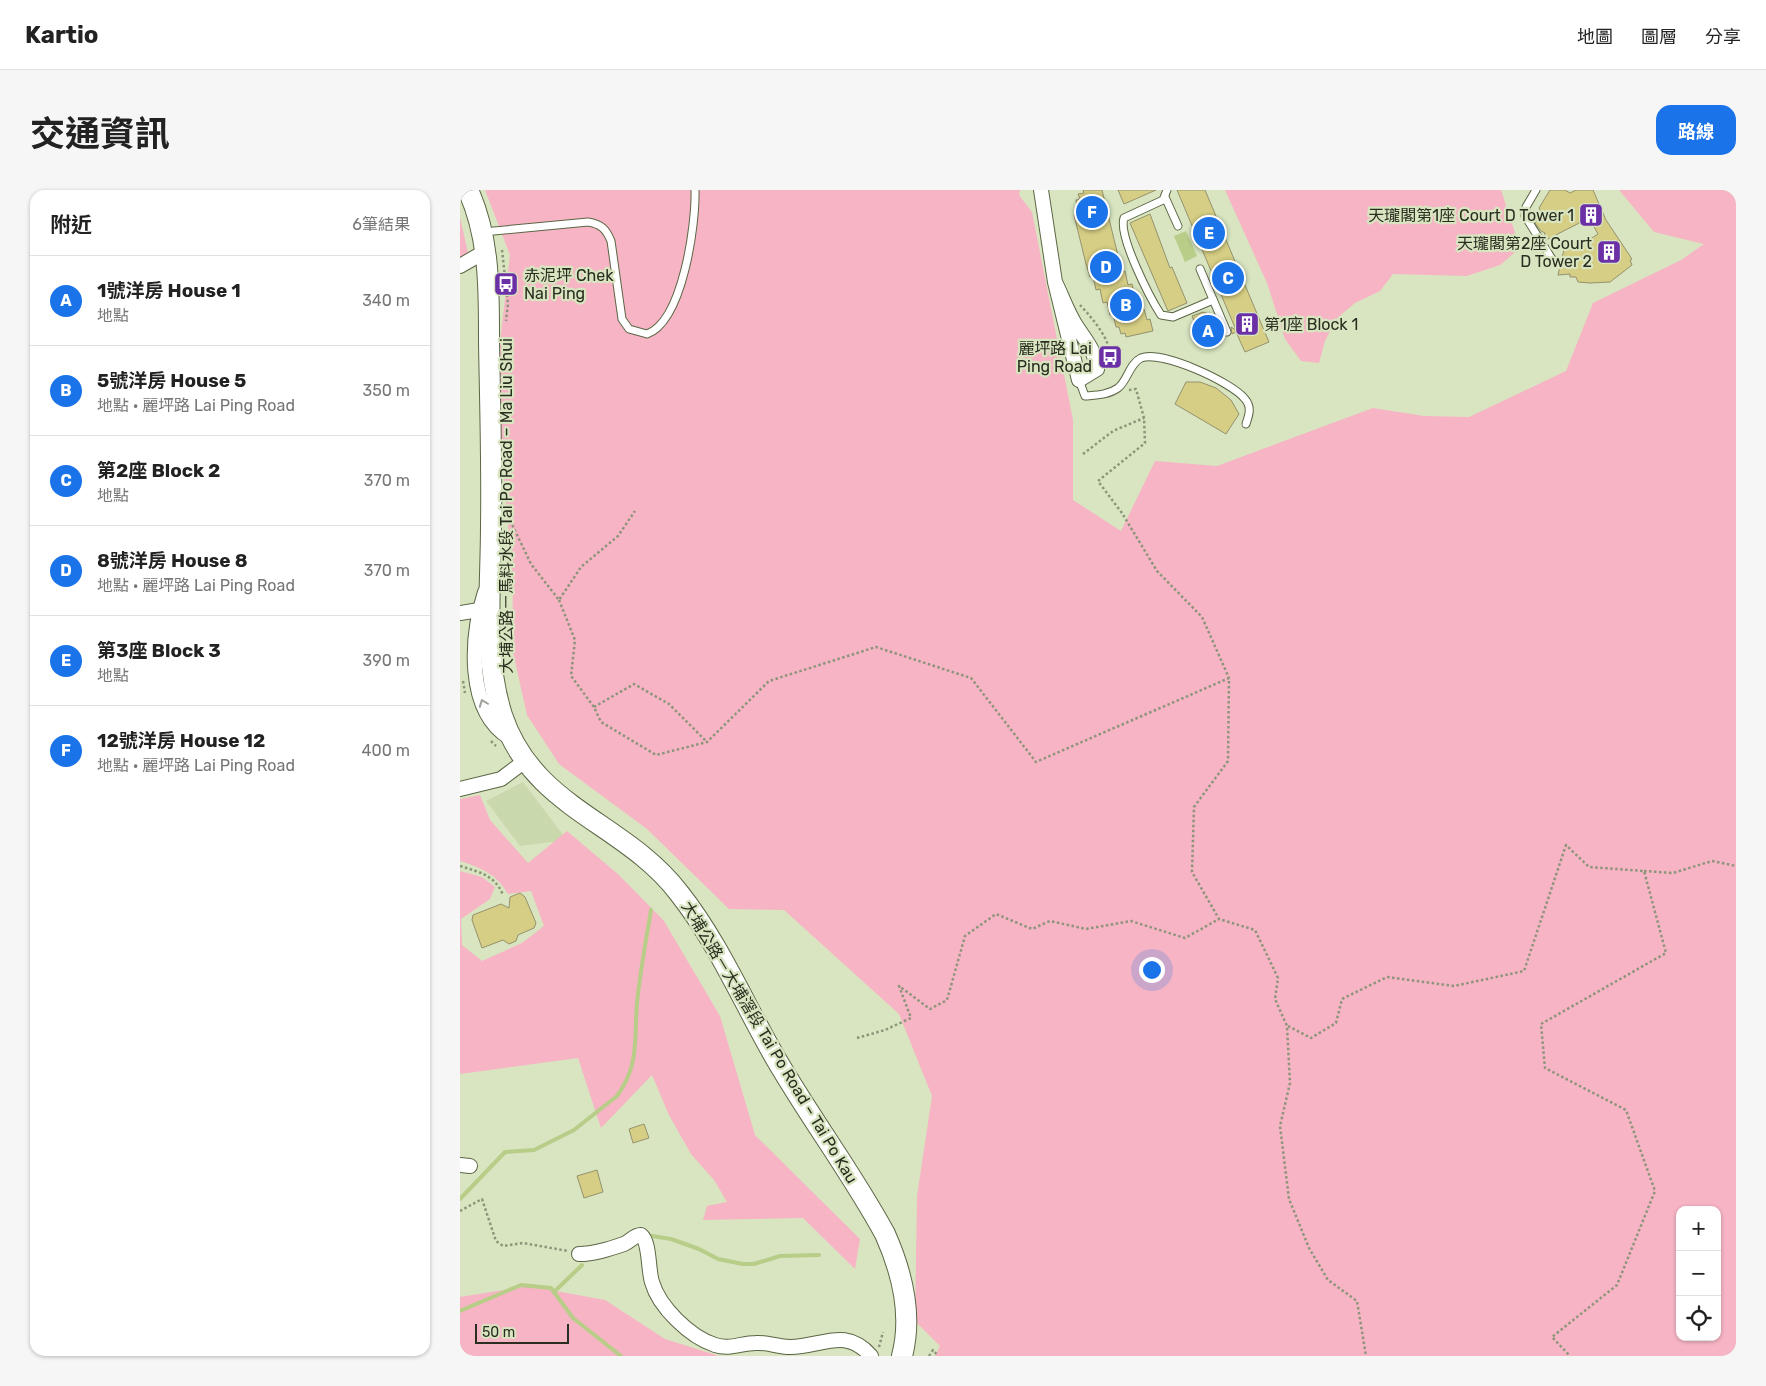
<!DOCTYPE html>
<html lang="zh-TW">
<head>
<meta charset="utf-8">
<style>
	:root { --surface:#fff; --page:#f6f6f6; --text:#222; --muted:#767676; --line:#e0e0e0; --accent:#1a73e8 }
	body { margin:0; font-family:Rubik,"Noto Sans TC",sans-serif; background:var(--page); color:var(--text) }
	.controls { position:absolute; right:15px; bottom:15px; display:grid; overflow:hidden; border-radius:10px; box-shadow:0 1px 4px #0004 }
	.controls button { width:45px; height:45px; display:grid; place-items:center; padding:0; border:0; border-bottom:1px solid var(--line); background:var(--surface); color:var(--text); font:25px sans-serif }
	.scale { position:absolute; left:15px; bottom:12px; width:94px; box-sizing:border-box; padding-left:5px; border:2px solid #2a2e20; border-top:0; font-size:14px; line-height:18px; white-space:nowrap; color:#2a2e20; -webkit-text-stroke:4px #d8e5c0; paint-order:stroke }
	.you { position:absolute; left:691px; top:779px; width:18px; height:18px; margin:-12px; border:4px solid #fff; border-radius:50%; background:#1a73e8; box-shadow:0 0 0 8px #1a73e833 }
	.badge { display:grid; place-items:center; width:32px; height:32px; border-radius:50%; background:var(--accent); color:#fff; font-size:16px; font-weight:700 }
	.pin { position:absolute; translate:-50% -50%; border:2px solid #fff; box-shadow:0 1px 5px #0006 }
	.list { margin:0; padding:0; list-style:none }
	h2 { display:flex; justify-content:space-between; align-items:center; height:65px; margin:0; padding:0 20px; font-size:21px }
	h2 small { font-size:16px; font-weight:400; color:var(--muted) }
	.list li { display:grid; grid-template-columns:32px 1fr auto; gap:15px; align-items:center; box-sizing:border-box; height:90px; padding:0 20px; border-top:1px solid var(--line) }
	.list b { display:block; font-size:19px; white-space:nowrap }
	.list p { margin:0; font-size:16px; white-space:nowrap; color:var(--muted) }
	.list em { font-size:16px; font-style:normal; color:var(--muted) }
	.icon { flex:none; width:28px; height:28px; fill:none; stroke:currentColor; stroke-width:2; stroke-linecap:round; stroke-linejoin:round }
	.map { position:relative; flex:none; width:1276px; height:1166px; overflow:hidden; border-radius:15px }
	header { display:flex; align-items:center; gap:30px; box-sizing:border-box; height:70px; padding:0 25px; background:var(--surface); border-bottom:1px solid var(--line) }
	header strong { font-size:24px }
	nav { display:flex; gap:28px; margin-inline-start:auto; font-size:18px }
	.intro { display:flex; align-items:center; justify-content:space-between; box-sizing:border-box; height:120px; padding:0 30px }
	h1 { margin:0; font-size:35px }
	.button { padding:12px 22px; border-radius:15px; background:var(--accent); color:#fff; font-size:18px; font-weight:700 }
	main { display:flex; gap:30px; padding:0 30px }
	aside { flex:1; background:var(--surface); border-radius:15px; box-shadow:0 1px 4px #0004 }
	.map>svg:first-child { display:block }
	.built { fill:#cad9ad }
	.green { fill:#f7b4c4; fill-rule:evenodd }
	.water { fill:#b7cd88 }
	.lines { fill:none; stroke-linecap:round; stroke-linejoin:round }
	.stream { stroke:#b7cd88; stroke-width:4 }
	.building { fill:#d6ce84; stroke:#95926e }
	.service-casing { stroke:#5b6645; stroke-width:9 }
	.minor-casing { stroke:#5b6645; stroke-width:16 }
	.secondary-casing { stroke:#5b6645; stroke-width:22 }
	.path { stroke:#8c957a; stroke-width:2.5; stroke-dasharray:2.5 2.5; stroke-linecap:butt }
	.service { stroke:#fff; stroke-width:7 }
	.minor { stroke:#fff; stroke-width:14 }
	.secondary { stroke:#fff; stroke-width:20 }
	.oneway { stroke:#9fa19b }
	.labels { text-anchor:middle; stroke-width:4.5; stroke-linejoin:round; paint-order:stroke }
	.poi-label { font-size:16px; fill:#2a2e20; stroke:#d8e5c0; text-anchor:end }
	.street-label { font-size:16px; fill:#2a2e20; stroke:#d8e5c0 }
</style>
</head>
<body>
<header>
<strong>Kartio</strong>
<nav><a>地圖</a><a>圖層</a><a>分享</a></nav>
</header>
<div class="intro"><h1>交通資訊</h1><a class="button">路線</a></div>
<main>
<aside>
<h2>附近<small>6筆結果</small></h2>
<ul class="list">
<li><span class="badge">A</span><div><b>1號洋房 House 1</b><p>地點</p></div><em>340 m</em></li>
<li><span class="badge">B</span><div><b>5號洋房 House 5</b><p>地點 · 麗坪路 Lai Ping Road</p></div><em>350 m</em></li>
<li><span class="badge">C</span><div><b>第2座 Block 2</b><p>地點</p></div><em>370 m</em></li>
<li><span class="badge">D</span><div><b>8號洋房 House 8</b><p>地點 · 麗坪路 Lai Ping Road</p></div><em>370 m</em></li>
<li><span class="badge">E</span><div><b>第3座 Block 3</b><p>地點</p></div><em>390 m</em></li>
<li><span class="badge">F</span><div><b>12號洋房 House 12</b><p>地點 · 麗坪路 Lai Ping Road</p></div><em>400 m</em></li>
</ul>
</aside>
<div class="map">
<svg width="1276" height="1166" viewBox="0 0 1276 1166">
	<rect width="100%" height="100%" fill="#d8e5c0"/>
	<path class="built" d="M63,592L107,650L60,656L26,611Z"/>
	<g class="green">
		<path d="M25,0H560L559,5L572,22L613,230V310L661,341L695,271L757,276L913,218L964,226L1009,227L1106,181L1133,113L1221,70L1244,54L1194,42L1159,0H1276V1166H475L480,1156L455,1131L457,1006L472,906L439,824L324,720L269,719L187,639L99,574L67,525L52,458L53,391L39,233L40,152L50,65ZM1220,1020H1257V1147H1220Z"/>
		<path d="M765,0H1041L1060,58L1040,75L1007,86L933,84L920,101L895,113L876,129L865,151L859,173L841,171L825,149L807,93Z"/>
		<path d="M0,27L8,63L0,68Z"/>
		<path d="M20,605L30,630L68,673L107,641L159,685L204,731L260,826L295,945L400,1049L395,1079L343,1028L243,1030L247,1016L267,1012L254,990L231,964L209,925L192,885L141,938L118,868L0,884V681L22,687L35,697L30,709L1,729L2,755L22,771L62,753L84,736L71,701L48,704C37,684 21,678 0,671V609Z"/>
		<path d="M69,1096L145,1110L205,1149L259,1166H0V1107Z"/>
	</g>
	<path class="water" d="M726,41L737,66L725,72L714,46Z"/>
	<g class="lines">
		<g class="stream">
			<path d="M0,1009L45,962L74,960L114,940L157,906C180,875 174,847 177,813C180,782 186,751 191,720"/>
			<path d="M186,1045L211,1049L239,1059L258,1069L283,1074H294L320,1066L359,1065"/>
			<path d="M94,1102L122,1075"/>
			<path d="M0,1121L61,1095L91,1098L113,1128L161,1166"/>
		</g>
	</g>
	<g class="building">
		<path d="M623,0H642L662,82L665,81L668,95L672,94L675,107H678L681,120L684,119L687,130L690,129L693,141L666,147L665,143L661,144L659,137H656L653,124L650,125L647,112L643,113L640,99L636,100L633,86L630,87L626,74L614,25L618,24L616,10L620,9L618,4L624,3Z"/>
		<path d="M658,0H696L664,14Z"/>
		<path d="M717,0H745L809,152L785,162L776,142L772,144L771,137L776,140Z"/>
		<path d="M1090,0H1105L1110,3L1116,0H1133L1146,30L1172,69L1170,70L1172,75L1150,92L1130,93L1118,92L1116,87H1110V84L1098,85L1106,51L1126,52L1138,44L1129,28L1086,50L1084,46L1085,43L1081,41L1075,33L1081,22L1079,18Z"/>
		<path d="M690,24L710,78L712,77L727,113L708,121L670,33Z"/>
		<path d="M743,122L755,126L765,147L748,153L742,150L732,126Z"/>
		<path d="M726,192H740L756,198L771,210L779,224L766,244L715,214Z"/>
		<path d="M60,703L65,707L76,733L74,738L58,745L56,751L49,754L43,750L22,758L12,730L13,725L41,714L49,718L50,707Z"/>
		<path d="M184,934L189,948L173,953L169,939Z"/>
		<path d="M137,980L143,1002L124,1008L117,986Z"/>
	</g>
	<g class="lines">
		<defs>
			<g id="service">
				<path d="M707,0L703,10L664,28C658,46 690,108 701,125L713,127L753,110"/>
				<path d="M1076,0L1066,17L1065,26L1092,69"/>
				<path d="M705,7L718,36"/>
				<path d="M23,42L128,32C141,34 146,39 151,51L162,129L169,139L187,144C223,131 236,34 235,0"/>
				<path d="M740,79L767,142"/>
				<path d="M619,190L625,206C636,205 648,205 658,198C668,190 669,174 681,168C701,160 772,192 785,209C792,217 789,225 786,234"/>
			</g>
			<g id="minor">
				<path d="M581,0L595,92L619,190L637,179C635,159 625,150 615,134C607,121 602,106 595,92"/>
				<path d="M0,76L26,61"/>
				<path d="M25,402C11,446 5,521 50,548"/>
				<path d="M0,423L19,420"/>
				<path d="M0,599L41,589L65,571"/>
				<path d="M0,975L10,976"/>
				<path d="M119,1064C134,1064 149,1059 164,1054C171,1051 174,1045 181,1045C190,1052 188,1080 192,1092C199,1117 230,1147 255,1155C270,1160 281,1153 296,1153C307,1152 318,1157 330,1157C362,1157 385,1136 411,1166"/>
			</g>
			<path id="secondary" d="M8,0C30,48 29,100 29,152C30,213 32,274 31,336C31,397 23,466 42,525C73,619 165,632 219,703C257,751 282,809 312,862C347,924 391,981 425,1044C442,1082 453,1124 442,1166"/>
		</defs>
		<use href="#service" class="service-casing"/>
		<use href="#minor" class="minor-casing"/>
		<use href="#secondary" class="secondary-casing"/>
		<g class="path">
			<path d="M42,60L48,114L46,131"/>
			<path d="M620,115C635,131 657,157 650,180"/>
			<path d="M669,200L676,199L684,228L685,253L638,291L662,323L697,381L742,427L769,488"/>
			<path d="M623,264L653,241L684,228"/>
			<path d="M48,326L71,374L99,410L121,377L158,346L175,321"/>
			<path d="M99,410L115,450L111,486L134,517L141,532L196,565L247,552L309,491L416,457L511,488L576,572L769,488L768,571L734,617L732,682L759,729L795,740L818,788L815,809L827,836L830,893L820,936L829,1009L849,1058L868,1090L897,1111L906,1166"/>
			<path d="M3,491L5,503"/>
			<path d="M134,517L174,494L209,514L247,552"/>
			<path d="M31,551L36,556"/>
			<path d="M0,676C19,682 35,685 43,705"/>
			<path d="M1184,681L1213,683L1252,671L1276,676"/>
			<path d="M828,836L851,848L876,833L882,809L927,787L994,796L1064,781L1106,655L1129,677L1184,681L1206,763L1081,834L1085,878L1166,920L1195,1001L1157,1095L1092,1147L1110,1166"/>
			<path d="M397,848L425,840L451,828L439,796L470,819L487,810L505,746L536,724L572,739L590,731L626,739L671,731L725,748L759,729"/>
			<path d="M0,1021L22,1009L36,1051L43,1056L63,1053L108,1061"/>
			<path d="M419,1157L423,1142"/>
			<path d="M469,1166L473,1160L478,1166"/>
		</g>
		<use href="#service" class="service"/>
		<use href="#minor" class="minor"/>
		<use href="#secondary" class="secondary"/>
	</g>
	<defs><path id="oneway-chevron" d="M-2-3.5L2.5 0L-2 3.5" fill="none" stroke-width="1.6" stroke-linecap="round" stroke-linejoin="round" transform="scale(1.25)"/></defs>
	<use class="oneway" href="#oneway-chevron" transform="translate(23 513) rotate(-111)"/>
	<defs>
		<symbol id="building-square" viewBox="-11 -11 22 22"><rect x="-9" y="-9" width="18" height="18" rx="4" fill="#6c30a6" stroke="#d8e5c0"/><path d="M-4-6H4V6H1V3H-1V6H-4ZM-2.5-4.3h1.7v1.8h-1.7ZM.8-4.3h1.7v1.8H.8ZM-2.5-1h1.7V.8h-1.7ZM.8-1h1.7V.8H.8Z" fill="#fff"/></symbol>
		<symbol id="bus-square" viewBox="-11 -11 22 22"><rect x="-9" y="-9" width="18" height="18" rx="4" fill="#6c30a6" stroke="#d8e5c0"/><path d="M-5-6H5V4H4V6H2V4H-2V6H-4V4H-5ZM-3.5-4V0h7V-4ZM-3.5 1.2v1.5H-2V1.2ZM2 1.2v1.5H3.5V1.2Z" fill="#fff"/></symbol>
	</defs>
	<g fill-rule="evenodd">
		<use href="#building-square" x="1117" y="11" width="28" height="28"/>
		<use href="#building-square" x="1135" y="48" width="28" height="28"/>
		<use href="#bus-square" x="32" y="80" width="28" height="28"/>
		<use href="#building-square" x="773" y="120" width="28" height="28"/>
		<use href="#bus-square" x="636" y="153" width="28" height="28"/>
	</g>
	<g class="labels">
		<g class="poi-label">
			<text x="1114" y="31">天瓏閣第1座 Court D Tower 1</text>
			<text x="1132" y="59">天瓏閣第2座 Court<tspan x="1132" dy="18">D Tower 2</tspan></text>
			<text x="64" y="91" text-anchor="start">赤泥坪 Chek<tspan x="64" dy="18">Nai Ping</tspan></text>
			<text x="804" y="140" text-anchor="start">第1座 Block 1</text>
			<text x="632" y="164">麗坪路 Lai<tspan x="632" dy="18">Ping Road</tspan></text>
		</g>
		<g class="street-label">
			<text transform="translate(46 316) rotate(-90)" y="6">大埔公路－馬料水段 Tai Po Road – Ma Liu Shui</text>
			<text transform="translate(310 852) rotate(59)" y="6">大埔公路－大埔滘段 Tai Po Road – Tai Po Kau</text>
		</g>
	</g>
</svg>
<div class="controls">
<button>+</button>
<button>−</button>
<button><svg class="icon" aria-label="locate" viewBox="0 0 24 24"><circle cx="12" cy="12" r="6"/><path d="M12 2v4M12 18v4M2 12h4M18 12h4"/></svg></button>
</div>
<div class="scale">50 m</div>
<div class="you"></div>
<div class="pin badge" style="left:748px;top:141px">A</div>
<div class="pin badge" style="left:666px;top:115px">B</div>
<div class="pin badge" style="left:768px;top:88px">C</div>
<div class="pin badge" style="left:646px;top:77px">D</div>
<div class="pin badge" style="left:749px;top:43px">E</div>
<div class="pin badge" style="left:632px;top:22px">F</div>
</div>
</main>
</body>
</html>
